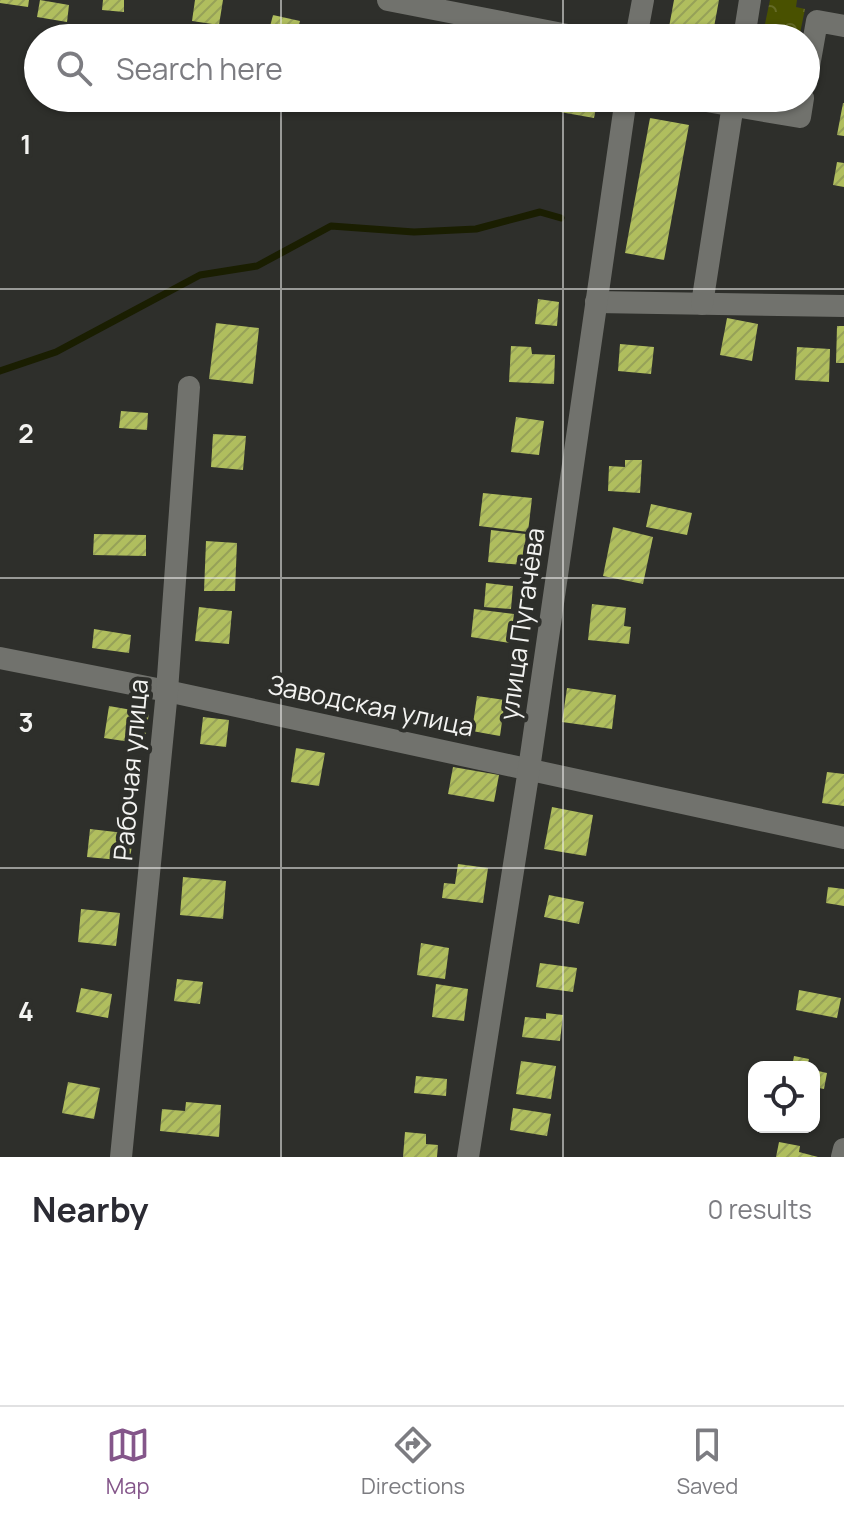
<!DOCTYPE html>
<html lang="en">
<head>
<meta charset="utf-8">
<style>
	:root { --surface:#fff; --page:#f7f7f7; --text:#2b2b33; --muted:#7c7c81; --line:#e1e1e2; --accent:#84568a }
	body { margin:0; font-family:Manrope,sans-serif; background:var(--page); color:var(--text) }
	.controls { position:absolute; right:24px; bottom:24px; display:grid; overflow:hidden; border-radius:16px; box-shadow:0 2px 6px #0004 }
	.controls button { width:72px; height:72px; display:grid; place-items:center; padding:0; border:0; border-bottom:2px solid var(--line); background:var(--surface); color:var(--text); font:40px sans-serif }
	.list { margin:0; padding:0; list-style:none }
	h2 { display:flex; justify-content:space-between; align-items:center; height:104px; margin:0; padding:0 32px; font-size:34px }
	h2 small { font-size:26px; font-weight:400; color:var(--muted) }
	.icon { flex:none; width:44px; height:44px; fill:none; stroke:currentColor; stroke-width:2; stroke-linecap:round; stroke-linejoin:round }
	.map { position:relative; flex:none; width:844px; height:1157px; overflow:hidden }
	.search { position:absolute; background:var(--surface); box-shadow:0 2px 6px #0004; left:24px; right:24px; top:24px; height:88px; display:flex; align-items:center; gap:20px; box-sizing:border-box; padding:0 28px; border-radius:44px; color:var(--muted); font-size:30px }
	.sheet { height:248px; background:var(--surface) }
	nav { display:flex; justify-content:space-around; align-items:center; box-sizing:border-box; height:112px; border-top:2px solid var(--line); background:var(--surface); font-size:22px; color:var(--muted) }
	nav a { display:grid; justify-items:center; gap:4px }
	nav .on { color:var(--accent) }
	.map>svg:first-child { display:block }
	.park { fill:url(#park-crowns) }
	.lines { fill:none; stroke-linecap:round; stroke-linejoin:round }
	.stream { stroke:#1a1e01; stroke-width:7 }
	.building { fill:url(#building-hatch) }
	.minor { stroke:#71726d; stroke-width:22 }
	.grid { fill:none; stroke:#f3f3f1; stroke-width:2; stroke-opacity:0.55 }
	.labels { text-anchor:middle; stroke-width:8; stroke-linejoin:round; paint-order:stroke }
	.street-label { font-size:26px; fill:#f3f3f1; stroke:#2e2f2b }
	.grid-label { font-size:26px; text-anchor:middle; font-weight:bold; fill:#f3f3f1; stroke:#2e2f2b; stroke-width:8; stroke-linejoin:round; paint-order:stroke }
</style>
</head>
<body>
<div class="map">
<svg width="844" height="1157" viewBox="0 0 844 1157">
	<defs>
		<pattern id="park-crowns" width="20" height="18" patternUnits="userSpaceOnUse" patternTransform="scale(2)"><rect width="20" height="18" fill="#495100"/><path d="M2 6a3 3 0 1 1 6 0M12 15a3 3 0 1 1 6 0" fill="none" stroke="#646a26"/></pattern>
		<pattern id="building-hatch" width="6" height="6" patternUnits="userSpaceOnUse" patternTransform="scale(2)"><rect width="6" height="6" fill="#b0be5e"/><path d="M-1 1l2-2M0 6l6-6M5 7l2-2" fill="none" stroke="#96a158"/></pattern>
	</defs>
	<rect width="100%" height="100%" fill="#2e2f2b"/>
	<path class="park" d="M770,0H797L796,7L805,9L799,38H762Z"/>
	<g class="lines">
		<path class="stream" d="M0,371L56,352L200,275L257,266L331,226L414,232L476,229L540,212L561,218"/>
	</g>
	<g class="building">
		<path d="M0,0H29L28,7L0,3Z"/>
		<path d="M40,0L69,5L67,22L37,17Z"/>
		<path d="M103,0H124V12L102,10Z"/>
		<path d="M195,0H223L219,25L192,21Z"/>
		<path d="M674,0H719L712,38H667Z"/>
		<path d="M273,15L300,21L296,38H267Z"/>
		<path d="M326,25L353,29L351,38H323Z"/>
		<path d="M230,26L259,33L258,38H228Z"/>
		<path d="M428,29L448,32L447,38H426Z"/>
		<path d="M135,30L157,32L156,38H135Z"/>
		<path d="M385,30L412,37V38H383Z"/>
		<path d="M563,98H598L594,118L560,112Z"/>
		<path d="M843,103H844V136L837,135Z"/>
		<path d="M650,118L689,125L664,260L625,253Z"/>
		<path d="M837,162L844,163V187L833,185Z"/>
		<path d="M538,299L559,302L557,326L535,324Z"/>
		<path d="M727,318L758,324L752,361L720,355Z"/>
		<path d="M216,323L259,328L253,384L209,379Z"/>
		<path d="M837,326H844V363H836Z"/>
		<path d="M620,344L654,347L651,374L618,371Z"/>
		<path d="M511,346L531,347L532,354L555,355L554,384L509,382Z"/>
		<path d="M797,347L830,349L829,382L795,380Z"/>
		<path d="M121,411L148,413L147,430L119,428Z"/>
		<path d="M516,417L544,421L539,455L511,452Z"/>
		<path d="M213,434L246,436L243,470L211,467Z"/>
		<path d="M625,460H642L640,493L608,491L609,466L625,467Z"/>
		<path d="M483,493L532,498L528,532L479,526Z"/>
		<path d="M651,504L692,513L687,535L646,527Z"/>
		<path d="M613,527L653,537L643,584L603,576Z"/>
		<path d="M491,530L526,534L523,565L488,562Z"/>
		<path d="M94,534L146,535V556L93,555Z"/>
		<path d="M206,541L237,543L235,591H204Z"/>
		<path d="M486,583L513,586L511,609L484,607Z"/>
		<path d="M592,604L626,608L624,626L631,627L629,644L588,640Z"/>
		<path d="M199,607L232,611L229,644L195,641Z"/>
		<path d="M474,609L514,614L510,643L471,637Z"/>
		<path d="M94,629L131,635L129,653L92,648Z"/>
		<path d="M567,688L616,695L612,729L562,722Z"/>
		<path d="M477,696L505,700L500,736L472,731Z"/>
		<path d="M109,706L149,713L144,744L104,738Z"/>
		<path d="M203,717L229,720L226,747L200,744Z"/>
		<path d="M296,748L325,753L319,786L291,782Z"/>
		<path d="M453,767L499,775L494,802L448,794Z"/>
		<path d="M827,772L844,774V806L822,803Z"/>
		<path d="M552,807L593,815L586,856L544,849Z"/>
		<path d="M90,829L133,834L130,861L87,857Z"/>
		<path d="M458,864L488,868L483,903L442,898L444,883L455,884Z"/>
		<path d="M183,877L226,881L223,919L180,915Z"/>
		<path d="M828,887L844,889V906L826,903Z"/>
		<path d="M549,895L584,902L579,924L544,917Z"/>
		<path d="M81,909L120,913L116,946L78,942Z"/>
		<path d="M421,943L449,948L445,979L417,975Z"/>
		<path d="M540,963L577,968L573,992L536,987Z"/>
		<path d="M177,979L203,982L200,1004L174,1001Z"/>
		<path d="M436,984L468,989L464,1021L432,1017Z"/>
		<path d="M81,988L112,994L108,1018L76,1012Z"/>
		<path d="M799,990L841,998L837,1018L796,1010Z"/>
		<path d="M546,1013L563,1015L560,1041L522,1037L525,1017L546,1019Z"/>
		<path d="M794,1056L809,1059L807,1067H792Z"/>
		<path d="M521,1061L556,1066L551,1099L516,1094Z"/>
		<path d="M814,1070L827,1073L824,1089L814,1087Z"/>
		<path d="M416,1076L447,1079L446,1096L414,1093Z"/>
		<path d="M68,1082L100,1088L94,1119L62,1113Z"/>
		<path d="M186,1102L221,1105L219,1137L160,1131L162,1109L185,1111Z"/>
		<path d="M513,1108L551,1114L547,1136L510,1130Z"/>
		<path d="M405,1132L426,1134V1144L438,1145L437,1157H403Z"/>
		<path d="M779,1142L800,1146L799,1152L818,1157H776Z"/>
	</g>
	<g class="lines">
		<g class="minor">
			<path d="M388,0L583,38"/>
			<path d="M636,38L643,0"/>
			<path d="M744,38L750,0"/>
			<path d="M806,83L817,21L844,26"/>
			<path d="M689,98L800,117L803,98"/>
			<path d="M596,302L844,306"/>
			<path d="M702,304L734,98"/>
			<path d="M0,658L167,691L844,838"/>
			<path d="M121,1157L167,691L189,387"/>
			<path d="M468,1157L529,769L626,98"/>
			<path d="M842,1157L844,1149"/>
		</g>
	</g>
	<path class="grid" d="M281,0V38M563,0V38M281,98V1157M563,98V1157M0,289H844M0,578H844M0,868H844"/>
	<g class="labels">
		<g class="street-label">
			<text transform="translate(522 624) rotate(-82)" y="9">улица Пугачёва</text>
			<text transform="translate(371 706) rotate(12)" y="9">Заводская улица</text>
			<text transform="translate(131 770) rotate(-85)" y="9">Рабочая улица</text>
		</g>
	</g>
	<g class="grid-label">
		<text x="26" y="154">1</text>
		<text x="26" y="443">2</text>
		<text x="26" y="732">3</text>
		<text x="26" y="1021">4</text>
	</g>
</svg>
<div class="controls">
<button><svg class="icon" aria-label="locate" viewBox="0 0 24 24"><circle cx="12" cy="12" r="6"/><path d="M12 2v4M12 18v4M2 12h4M18 12h4"/></svg></button>
</div>
<div class="search"><svg class="icon" aria-label="search" viewBox="0 0 24 24"><circle cx="10" cy="10" r="6"/><path d="M15 15l6 6"/></svg>Search here</div>
</div>
<section class="sheet">
<h2>Nearby<small>0 results</small></h2>
<ul class="list">
</ul>
</section>
<nav>
<a class="on"><svg class="icon" aria-label="map" viewBox="0 0 24 24"><path d="M3 6l6-2 6 2 6-2v14l-6 2-6-2-6 2zM9 4v14M15 6v14"/></svg>Map</a>
<a><svg class="icon" aria-label="directions" viewBox="0 0 24 24"><path d="M12 3l9 9-9 9-9-9zM9 14v-3h6M13 9l2 2-2 2"/></svg>Directions</a>
<a><svg class="icon" aria-label="saved" viewBox="0 0 24 24"><path d="M7 4h10v16l-5-4-5 4z"/></svg>Saved</a>
</nav>
</body>
</html>
